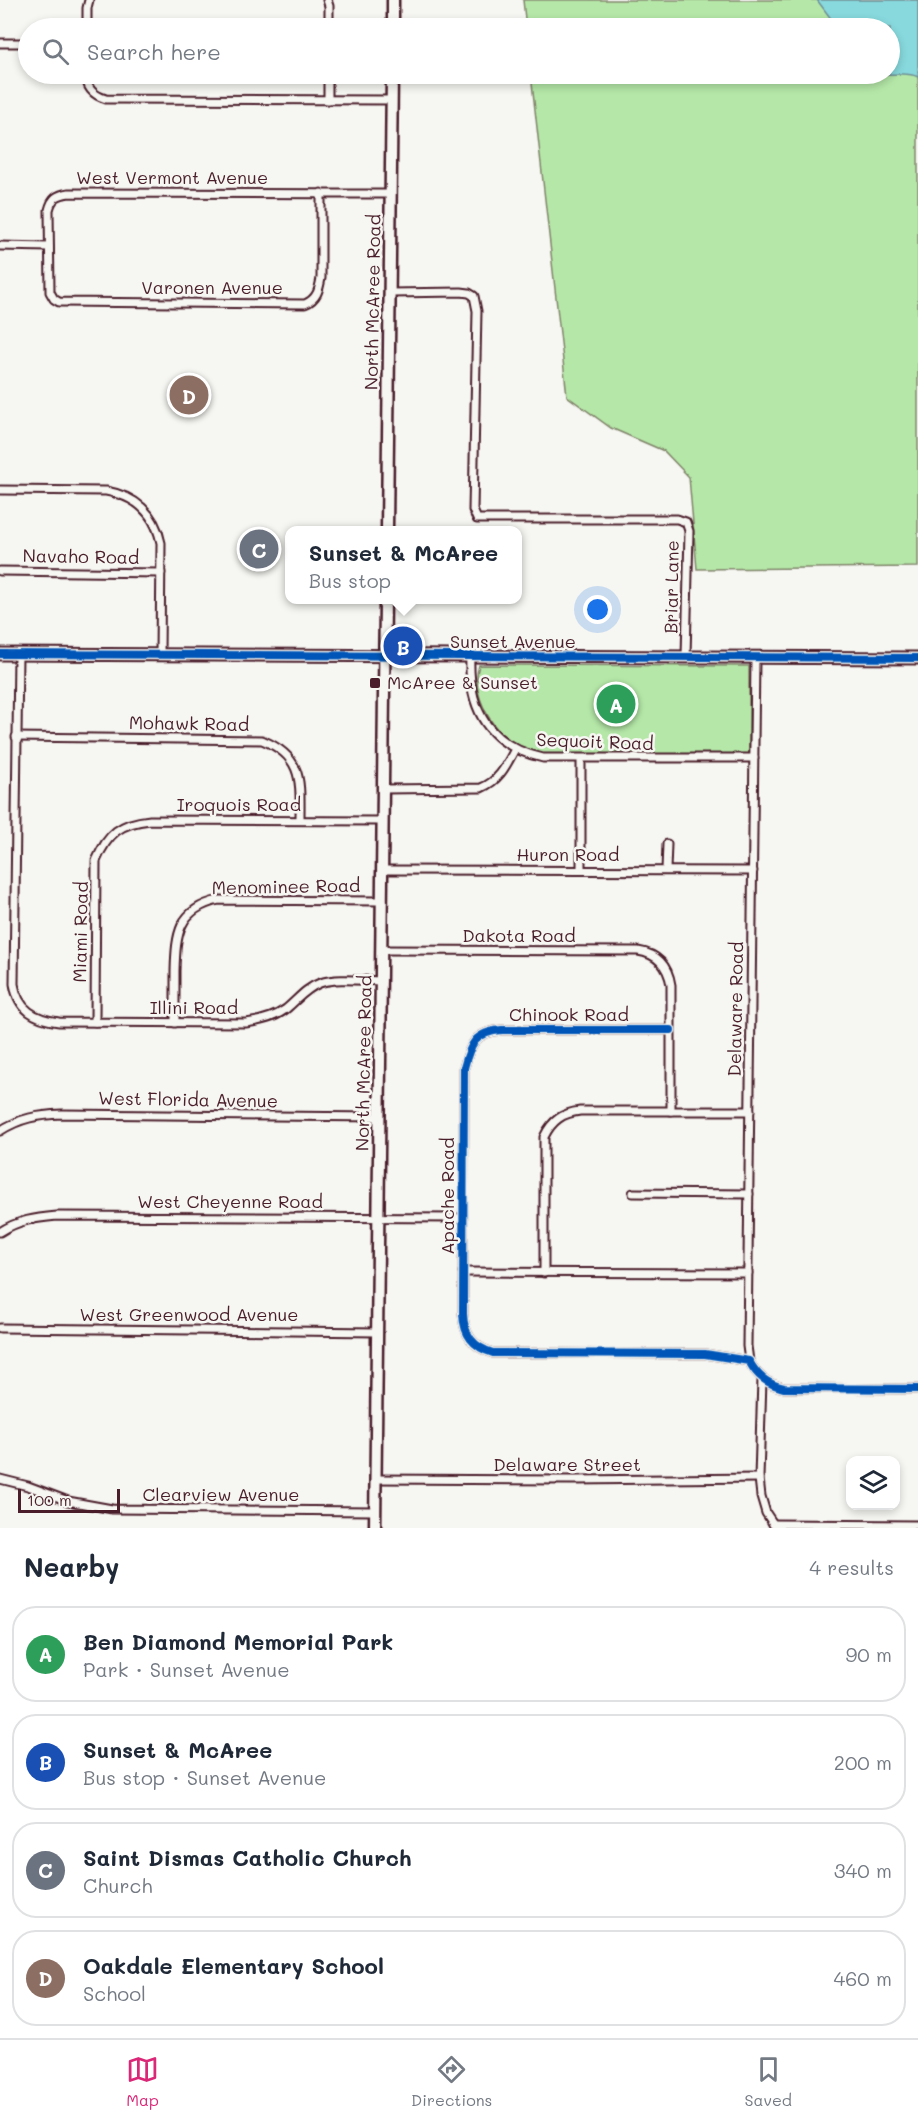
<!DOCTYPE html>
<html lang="en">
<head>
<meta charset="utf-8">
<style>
	:root { --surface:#fff; --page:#f6f6f7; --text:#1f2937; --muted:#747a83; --line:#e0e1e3; --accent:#db2777 }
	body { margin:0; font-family:Mali,sans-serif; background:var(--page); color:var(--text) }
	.controls { position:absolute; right:18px; bottom:18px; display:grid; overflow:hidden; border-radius:12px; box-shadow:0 3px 9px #0003 }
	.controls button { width:54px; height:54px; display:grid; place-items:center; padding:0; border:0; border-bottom:2px solid var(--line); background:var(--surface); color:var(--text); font:30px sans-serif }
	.scale { position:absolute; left:18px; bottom:15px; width:102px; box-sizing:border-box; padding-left:6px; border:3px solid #4a1f2b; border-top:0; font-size:16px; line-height:21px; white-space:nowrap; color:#4a1f2b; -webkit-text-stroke:4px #f6f6f2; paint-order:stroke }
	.you { position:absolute; left:598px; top:610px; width:21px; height:21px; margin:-15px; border:4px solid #fff; border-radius:50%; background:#1a73e8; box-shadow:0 0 0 9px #1a73e833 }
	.badge { display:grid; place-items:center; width:39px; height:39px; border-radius:50%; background:var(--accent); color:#fff; font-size:20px; font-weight:700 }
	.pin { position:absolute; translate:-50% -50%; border:3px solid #fff; box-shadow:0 2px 6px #0006 }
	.popup { position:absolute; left:285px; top:526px; width:237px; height:78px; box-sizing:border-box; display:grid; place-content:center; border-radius:12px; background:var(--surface); filter:drop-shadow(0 2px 4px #0005); font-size:20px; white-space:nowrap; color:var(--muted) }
	.popup b { font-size:22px; color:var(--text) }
	.popup::after { content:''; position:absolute; left:50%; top:100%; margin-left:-12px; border:12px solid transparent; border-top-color:var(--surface) }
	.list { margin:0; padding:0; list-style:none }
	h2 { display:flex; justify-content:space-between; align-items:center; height:78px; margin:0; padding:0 24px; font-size:26px }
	h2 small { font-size:20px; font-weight:400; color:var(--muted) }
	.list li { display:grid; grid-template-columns:39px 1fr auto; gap:18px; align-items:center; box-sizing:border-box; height:96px; margin:0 12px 12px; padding:0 12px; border:2px solid var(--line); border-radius:24px }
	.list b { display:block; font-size:22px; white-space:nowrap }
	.list p { margin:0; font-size:20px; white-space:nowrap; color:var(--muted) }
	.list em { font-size:20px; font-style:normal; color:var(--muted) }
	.icon { flex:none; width:33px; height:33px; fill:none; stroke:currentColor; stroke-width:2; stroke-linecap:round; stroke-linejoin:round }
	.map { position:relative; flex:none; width:918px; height:1528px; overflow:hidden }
	.search { position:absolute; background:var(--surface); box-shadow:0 3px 9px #0003; left:18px; right:18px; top:18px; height:66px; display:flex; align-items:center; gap:15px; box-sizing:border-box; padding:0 21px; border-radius:33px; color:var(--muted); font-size:22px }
	.sheet { height:510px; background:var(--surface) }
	nav { display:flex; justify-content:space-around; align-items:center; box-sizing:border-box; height:84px; border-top:2px solid var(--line); background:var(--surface); font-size:16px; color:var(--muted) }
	nav a { display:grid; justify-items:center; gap:3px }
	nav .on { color:var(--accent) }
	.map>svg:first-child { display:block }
	.green { fill:#b5e8a8; stroke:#80846a; stroke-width:1.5 }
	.water { fill:#87d9dd; stroke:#6f8f96; stroke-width:1.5 }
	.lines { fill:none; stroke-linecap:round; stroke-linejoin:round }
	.street-casing { stroke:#4a1f2b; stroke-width:11 }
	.secondary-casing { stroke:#4a1f2b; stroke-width:15 }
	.street { stroke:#f6f6f2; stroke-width:7 }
	.secondary { stroke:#f6f6f2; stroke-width:10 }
	.cycleway-casing { stroke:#f6f6f2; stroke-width:11 }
	.cycleway { stroke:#0057b8; stroke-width:8 }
	.poi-dot { fill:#4a1f2b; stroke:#f6f6f2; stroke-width:2 }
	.labels { text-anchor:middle; stroke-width:5; stroke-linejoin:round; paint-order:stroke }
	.street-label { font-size:18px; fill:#4a1f2b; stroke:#f6f6f2 }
	.poi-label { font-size:18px; fill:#4a1f2b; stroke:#f6f6f2; text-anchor:start }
</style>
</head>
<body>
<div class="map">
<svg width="918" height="1528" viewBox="0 0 918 1528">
	<rect width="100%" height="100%" fill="#f6f6f2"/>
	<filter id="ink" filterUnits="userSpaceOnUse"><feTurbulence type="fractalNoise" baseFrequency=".0167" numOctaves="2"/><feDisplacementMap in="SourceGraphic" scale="12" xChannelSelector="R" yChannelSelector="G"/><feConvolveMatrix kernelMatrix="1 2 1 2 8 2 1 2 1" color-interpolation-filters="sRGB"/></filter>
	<g filter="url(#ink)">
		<g class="green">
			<path d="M523,0H918V567L697,569L689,477L664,451L611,428L567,396L531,74H890V28H526Z"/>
			<path d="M479,665L749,666V755H542C531,751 517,748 508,740C488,723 471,691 479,665Z"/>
		</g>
		<path class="water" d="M817,0H918V77C908,72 899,75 889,74L890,28H838Z"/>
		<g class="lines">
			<defs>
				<g id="street">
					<path d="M327,0L329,6V28"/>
					<path d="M87,28V8L89,0"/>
					<path d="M0,43H28"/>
					<path d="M86,74C86,88 93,95 106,99L392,100"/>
					<path d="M328,100V74"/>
					<path d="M321,193V278C319,290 317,299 305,304L59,302L54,299L50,292L49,210C52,198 57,195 69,193L391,194"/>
					<path d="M0,246L49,247"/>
					<path d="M390,293L461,292L469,293L474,296L477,311L473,510L477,519H677L686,522L689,531L686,657"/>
					<path d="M0,490L106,491C135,496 155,513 161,543L160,655"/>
					<path d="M0,571L161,573"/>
					<path d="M18,654L14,984C18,1010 35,1019 59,1022L246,1023C261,1021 274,1018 286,1009C297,1000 306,988 320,983C339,977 362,981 382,981"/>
					<path d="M470,657C468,710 489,746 543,758H754"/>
					<path d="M16,737L262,740C304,757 300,782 300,820"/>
					<path d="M383,789L481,788C499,781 506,766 515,749"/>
					<path d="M383,870L753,871"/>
					<path d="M581,870V759"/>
					<path d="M666,870L667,844"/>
					<path d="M383,950L638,951C658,954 668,966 671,985V1111"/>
					<path d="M95,1022L96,861C108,833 120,823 150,820L383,821"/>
					<path d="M175,1023C175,1005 175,988 175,971C176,934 178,909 219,900L383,901"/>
					<path d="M671,1030H502C475,1032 470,1044 464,1068L463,1314C464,1335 473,1347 493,1353L705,1354L749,1361C757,1376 767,1384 784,1388L918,1389"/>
					<path d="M0,1131C20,1118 38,1115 62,1114L379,1117"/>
					<path d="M633,1193L749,1194"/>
					<path d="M0,1232C18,1220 36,1218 57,1216L463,1218"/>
					<path d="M463,1272L748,1273"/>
					<path d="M544,1273V1137C552,1120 563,1113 580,1111H750"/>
					<path d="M0,1328L377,1332"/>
					<path d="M749,1361L747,1346L755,658"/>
					<path d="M762,1379L759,1478L761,1496L766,1513L776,1528"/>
					<path d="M0,1479L28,1486L68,1501L112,1509L375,1511"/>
					<path d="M375,1479L575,1480L759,1478"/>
					<path d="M773,1524L918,1525"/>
				</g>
				<g id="secondary">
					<path d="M393,28V0"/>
					<path d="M387,530L392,74"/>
					<path d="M0,654L918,658"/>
					<path d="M375,1528L385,600"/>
				</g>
			</defs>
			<use href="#street" class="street-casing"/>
			<use href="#secondary" class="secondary-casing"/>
			<use href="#street" class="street"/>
			<use href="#secondary" class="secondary"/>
			<defs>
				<g id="cycleway">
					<path d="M0,654L918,658"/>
					<path d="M671,1030H502C475,1032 470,1044 464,1068L463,1314C464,1335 473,1347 493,1353L705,1354L749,1361C757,1376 767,1384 784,1388L918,1389"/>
				</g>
			</defs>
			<use href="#cycleway" class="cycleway-casing"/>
			<use href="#cycleway" class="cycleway"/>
		</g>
	</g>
	<rect class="poi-dot" x="369" y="677" width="12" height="12" rx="3"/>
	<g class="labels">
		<g class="street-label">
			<text x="172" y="184">West Vermont Avenue</text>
			<text x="212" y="294">Varonen Avenue</text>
			<text transform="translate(373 302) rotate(-89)" y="6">North McAree Road</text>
			<text transform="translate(81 557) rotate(1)" y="6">Navaho Road</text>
			<text transform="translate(672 587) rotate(-89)" y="6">Briar Lane</text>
			<text x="513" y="648">Sunset Avenue</text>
			<text transform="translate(189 724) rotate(1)" y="6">Mohawk Road</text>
			<text transform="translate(595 742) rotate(2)" y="6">Sequoit Road</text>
			<text x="239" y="811">Iroquois Road</text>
			<text x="568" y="861">Huron Road</text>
			<text transform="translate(286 887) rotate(-1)" y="6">Menominee Road</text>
			<text transform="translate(81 932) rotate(-89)" y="6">Miami Road</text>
			<text x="519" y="942">Dakota Road</text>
			<text x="194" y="1014">Illini Road</text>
			<text transform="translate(736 1009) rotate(-89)" y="6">Delaware Road</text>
			<text x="569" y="1021">Chinook Road</text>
			<text transform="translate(364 1063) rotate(-89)" y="6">North McAree Road</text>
			<text transform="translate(188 1100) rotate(1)" y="6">West Florida Avenue</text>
			<text transform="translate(448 1196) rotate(-90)" y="6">Apache Road</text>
			<text x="230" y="1208">West Cheyenne Road</text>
			<text x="189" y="1321">West Greenwood Avenue</text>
			<text x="567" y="1471">Delaware Street</text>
			<text x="221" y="1501">Clearview Avenue</text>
		</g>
		<g class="poi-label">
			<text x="387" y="689">McAree &amp; Sunset</text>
		</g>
	</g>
</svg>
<div class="controls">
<button><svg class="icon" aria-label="layers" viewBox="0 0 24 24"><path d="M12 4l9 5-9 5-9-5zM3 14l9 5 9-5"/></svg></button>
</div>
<div class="scale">100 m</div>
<div class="you"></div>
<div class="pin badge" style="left:616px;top:704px;background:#2e9e5b">A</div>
<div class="pin badge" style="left:403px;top:646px;background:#1a4fb4">B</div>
<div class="popup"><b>Sunset &amp; McAree</b>Bus stop</div>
<div class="pin badge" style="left:259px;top:549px;background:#6b7280">C</div>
<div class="pin badge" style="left:189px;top:395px;background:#8d6e63">D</div>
<div class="search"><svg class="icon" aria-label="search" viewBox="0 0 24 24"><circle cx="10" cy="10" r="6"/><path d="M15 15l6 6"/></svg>Search here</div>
</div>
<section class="sheet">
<h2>Nearby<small>4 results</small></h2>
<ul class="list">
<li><span class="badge" style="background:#2e9e5b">A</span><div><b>Ben Diamond Memorial Park</b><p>Park · Sunset Avenue</p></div><em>90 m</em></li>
<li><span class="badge" style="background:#1a4fb4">B</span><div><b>Sunset &amp; McAree</b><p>Bus stop · Sunset Avenue</p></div><em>200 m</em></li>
<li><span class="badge" style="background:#6b7280">C</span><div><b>Saint Dismas Catholic Church</b><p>Church</p></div><em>340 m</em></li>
<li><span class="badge" style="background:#8d6e63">D</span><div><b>Oakdale Elementary School</b><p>School</p></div><em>460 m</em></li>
</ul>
</section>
<nav>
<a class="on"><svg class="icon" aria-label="map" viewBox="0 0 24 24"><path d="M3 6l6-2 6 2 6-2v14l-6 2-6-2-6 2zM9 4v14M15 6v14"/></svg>Map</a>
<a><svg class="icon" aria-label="directions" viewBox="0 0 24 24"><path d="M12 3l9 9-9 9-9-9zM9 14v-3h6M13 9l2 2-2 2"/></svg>Directions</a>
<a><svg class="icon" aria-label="saved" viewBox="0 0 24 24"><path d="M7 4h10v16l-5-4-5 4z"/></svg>Saved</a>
</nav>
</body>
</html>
